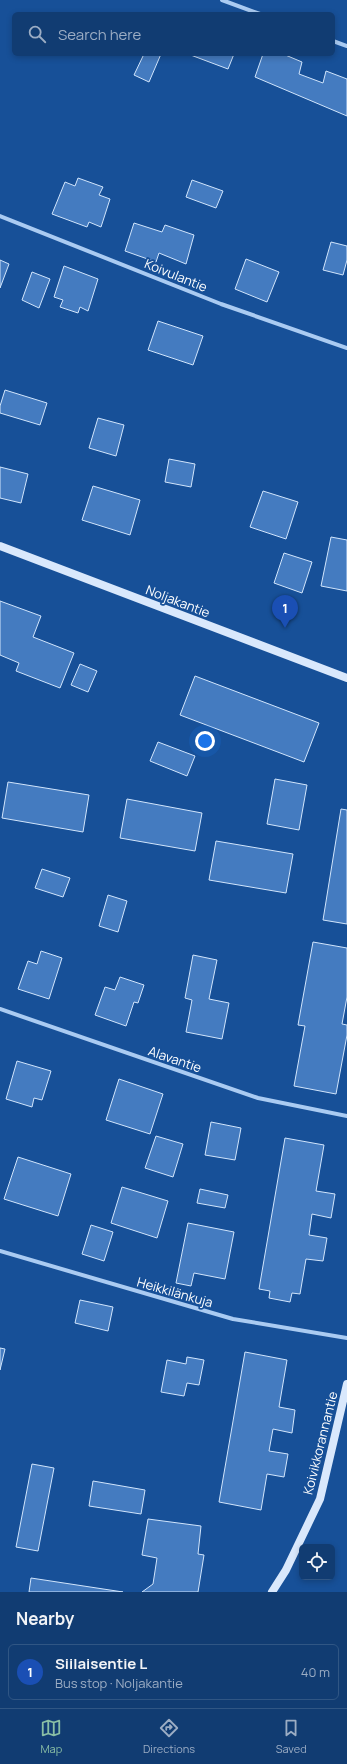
<!DOCTYPE html>
<html lang="en">
<head>
<meta charset="utf-8">
<style>
	:root { --surface:#113c72; --page:#1a4377; --text:#f1f3f6; --muted:#9cadc4; --line:#305684; --accent:#8abfa5 }
	body { margin:0; font-family:Manrope,sans-serif; background:var(--page); color:var(--text) }
	.controls { position:absolute; right:12px; bottom:12px; display:grid; overflow:hidden; border-radius:6px; box-shadow:0 2px 6px #0003 }
	.controls button { width:36px; height:36px; display:grid; place-items:center; padding:0; border:0; border-bottom:1px solid var(--line); background:var(--surface); color:var(--text); font:20px sans-serif }
	.you { position:absolute; left:205px; top:741px; width:14px; height:14px; margin:-10px; border:3px solid #fff; border-radius:50%; background:#1a73e8; box-shadow:0 0 0 6px #1a73e833 }
	.badge { display:grid; place-items:center; width:26px; height:26px; border-radius:50%; background:var(--accent); color:#fff; font-size:13px; font-weight:700 }
	.pin { position:absolute; translate:-50% -33px; filter:drop-shadow(0 1px 2px #0008) }
	.pin::after { content:''; position:absolute; top:21px; width:14px; height:12px; background:inherit; clip-path:polygon(0 0,100% 0,50% 100%) }
	.list { margin:0; padding:0; list-style:none }
	h2 { display:flex; justify-content:space-between; align-items:center; height:52px; margin:0; padding:0 16px; font-size:17px }
	h2 small { font-size:13px; font-weight:400; color:var(--muted) }
	.list li { display:grid; grid-template-columns:26px 1fr auto; gap:12px; align-items:center; box-sizing:border-box; height:56px; margin:0 8px 8px; padding:0 8px; border:1px solid var(--line); border-radius:6px }
	.list b { display:block; font-size:15px; white-space:nowrap }
	.list p { margin:0; font-size:13px; white-space:nowrap; color:var(--muted) }
	.list em { font-size:13px; font-style:normal; color:var(--muted) }
	.icon { flex:none; width:22px; height:22px; fill:none; stroke:currentColor; stroke-width:2; stroke-linecap:round; stroke-linejoin:round }
	.map { position:relative; flex:none; width:347px; height:1592px; overflow:hidden }
	.search { position:absolute; background:var(--surface); box-shadow:0 2px 6px #0003; left:12px; right:12px; top:12px; height:44px; display:flex; align-items:center; gap:10px; box-sizing:border-box; padding:0 14px; border-radius:6px; color:var(--muted); font-size:15px }
	.sheet { height:116px; background:var(--surface) }
	nav { display:flex; justify-content:space-around; align-items:center; box-sizing:border-box; height:56px; border-top:1px solid var(--line); background:var(--surface); font-size:11px; color:var(--muted) }
	nav a { display:grid; justify-items:center; gap:2px }
	nav .on { color:var(--accent) }
	.map>svg:first-child { display:block }
	.building { fill:#447bc0; stroke:#d1e5fc }
	.lines { fill:none; stroke-linecap:round; stroke-linejoin:round }
	.street { stroke:#aacbf2; stroke-width:4 }
	.secondary { stroke:#d9e8fc; stroke-width:8 }
	.labels { text-anchor:middle; stroke-width:3.5; stroke-linejoin:round; paint-order:stroke }
	.street-label { font-size:13px; fill:#fff; stroke:#175098 }
</style>
</head>
<body>
<div class="map">
<svg width="347" height="1592" viewBox="0 0 347 1592">
	<rect width="100%" height="100%" fill="#175098"/>
	<g class="building">
		<path d="M144,54H161L149,82L134,75Z"/>
		<path d="M188,54H234L228,69Z"/>
		<path d="M263,54H283L302,62L299,74L323,83L326,71L347,79V116L255,77Z"/>
		<path d="M78,178L103,187L99,195L110,199L101,227L89,222L87,227L52,214L65,182L75,186Z"/>
		<path d="M192,180L223,191L216,208L186,197Z"/>
		<path d="M134,223L162,232L165,225L194,235L186,264L159,253L156,262L125,251Z"/>
		<path d="M331,242L347,246V260L343,275L323,270Z"/>
		<path d="M246,259L279,272L267,302L235,289Z"/>
		<path d="M0,260L9,264L0,288Z"/>
		<path d="M64,266L98,279L88,311L80,307L78,313L60,307L63,300L54,297Z"/>
		<path d="M32,272L50,279L39,308L22,300Z"/>
		<path d="M158,321L203,336L193,365L148,350Z"/>
		<path d="M5,390L47,403L40,425L0,413V406Z"/>
		<path d="M98,418L124,425L116,456L89,448Z"/>
		<path d="M169,459L195,464L191,487L165,482Z"/>
		<path d="M0,467L28,474L21,503L0,498Z"/>
		<path d="M93,486L140,500L130,535L82,520Z"/>
		<path d="M263,491L298,502L286,539L250,527Z"/>
		<path d="M331,537L347,540V591L321,586Z"/>
		<path d="M284,553L312,562L302,593L274,583Z"/>
		<path d="M0,601L41,616L33,637L74,653L60,688L16,671L19,663L0,655Z"/>
		<path d="M80,664L97,671L88,692L71,685Z"/>
		<path d="M195,676L319,723L304,762L180,715Z"/>
		<path d="M158,742L195,756L187,776L150,761Z"/>
		<path d="M275,779L307,785L299,830L267,824Z"/>
		<path d="M8,782L89,795L83,832L2,818Z"/>
		<path d="M127,799L202,813L195,851L120,838Z"/>
		<path d="M341,809L347,810V924L323,920Z"/>
		<path d="M216,841L293,854L286,893L209,880Z"/>
		<path d="M42,869L70,878L63,897L35,888Z"/>
		<path d="M108,895L127,901L118,932L99,926Z"/>
		<path d="M313,942L347,948V997L342,1024L347,1025V1035L336,1094L294,1086L305,1026L298,1025Z"/>
		<path d="M41,951L62,958L49,999L18,989L28,961L37,964Z"/>
		<path d="M193,955L217,960L209,999L229,1003L222,1039L186,1032L192,1000L185,998Z"/>
		<path d="M120,977L144,985L138,1003L134,1002L126,1026L95,1015L105,987L115,990Z"/>
		<path d="M17,1061L51,1071L42,1100L34,1098L32,1107L6,1099Z"/>
		<path d="M119,1079L163,1094L150,1134L106,1120Z"/>
		<path d="M211,1122L241,1128L235,1160L205,1155Z"/>
		<path d="M156,1136L183,1144L173,1177L145,1168Z"/>
		<path d="M285,1138L324,1145L316,1191L335,1194L331,1218L312,1214L309,1235L327,1238L323,1261L306,1259L300,1294L292,1293L290,1302L269,1298L270,1291L259,1289Z"/>
		<path d="M18,1157L71,1174L58,1216L4,1199Z"/>
		<path d="M122,1187L168,1201L157,1238L111,1223Z"/>
		<path d="M200,1189L228,1195L225,1208L197,1203Z"/>
		<path d="M188,1223L234,1232L225,1279L194,1273L191,1286L176,1283Z"/>
		<path d="M91,1225L113,1232L104,1261L82,1254Z"/>
		<path d="M80,1300L113,1307L108,1331L75,1323Z"/>
		<path d="M0,1348L5,1349L0,1370Z"/>
		<path d="M245,1352L287,1360L279,1407L295,1410L292,1433L273,1429L269,1451L288,1454L284,1477L267,1474L261,1510L219,1502Z"/>
		<path d="M187,1357L204,1360L199,1385L187,1383L184,1396L161,1392L167,1360L186,1364Z"/>
		<path d="M32,1464L54,1468L38,1551L16,1547Z"/>
		<path d="M93,1481L145,1490L141,1514L89,1506Z"/>
		<path d="M148,1519L201,1526L198,1554L204,1555L198,1592H142L153,1584L157,1558L142,1555Z"/>
		<path d="M31,1578L123,1592H29Z"/>
	</g>
	<g class="lines">
		<g class="street">
			<path d="M222,0L260,14"/>
			<path d="M333,41L347,46"/>
			<path d="M0,216L221,304L347,348"/>
			<path d="M0,1009L258,1098L347,1116"/>
			<path d="M0,1251L233,1319L347,1338"/>
		</g>
		<g class="secondary">
			<path d="M0,546L347,678"/>
			<path d="M272,1592L286,1570L320,1499L347,1384"/>
		</g>
	</g>
	<g class="labels">
		<g class="street-label">
			<text transform="translate(176 275) rotate(22)" y="5">Koivulantie</text>
			<text transform="translate(178 601) rotate(21)" y="5">Noljakantie</text>
			<text transform="translate(175 1059) rotate(19)" y="5">Alavantie</text>
			<text transform="translate(175 1292) rotate(16)" y="5">Heikkilänkuja</text>
			<text transform="translate(320 1443) rotate(-76)" y="5">Koivikkorannantie</text>
		</g>
	</g>
</svg>
<div class="controls">
<button><svg class="icon" aria-label="locate" viewBox="0 0 24 24"><circle cx="12" cy="12" r="6"/><path d="M12 2v4M12 18v4M2 12h4M18 12h4"/></svg></button>
</div>
<div class="you"></div>
<div class="pin badge" style="left:285px;top:628px;background:#1a4fb4">1</div>
<div class="search"><svg class="icon" aria-label="search" viewBox="0 0 24 24"><circle cx="10" cy="10" r="6"/><path d="M15 15l6 6"/></svg>Search here</div>
</div>
<section class="sheet">
<h2>Nearby<small></small></h2>
<ul class="list">
<li><span class="badge" style="background:#1a4fb4">1</span><div><b>Siilaisentie L</b><p>Bus stop · Noljakantie</p></div><em>40 m</em></li>
</ul>
</section>
<nav>
<a class="on"><svg class="icon" aria-label="map" viewBox="0 0 24 24"><path d="M3 6l6-2 6 2 6-2v14l-6 2-6-2-6 2zM9 4v14M15 6v14"/></svg>Map</a>
<a><svg class="icon" aria-label="directions" viewBox="0 0 24 24"><path d="M12 3l9 9-9 9-9-9zM9 14v-3h6M13 9l2 2-2 2"/></svg>Directions</a>
<a><svg class="icon" aria-label="saved" viewBox="0 0 24 24"><path d="M7 4h10v16l-5-4-5 4z"/></svg>Saved</a>
</nav>
</body>
</html>
